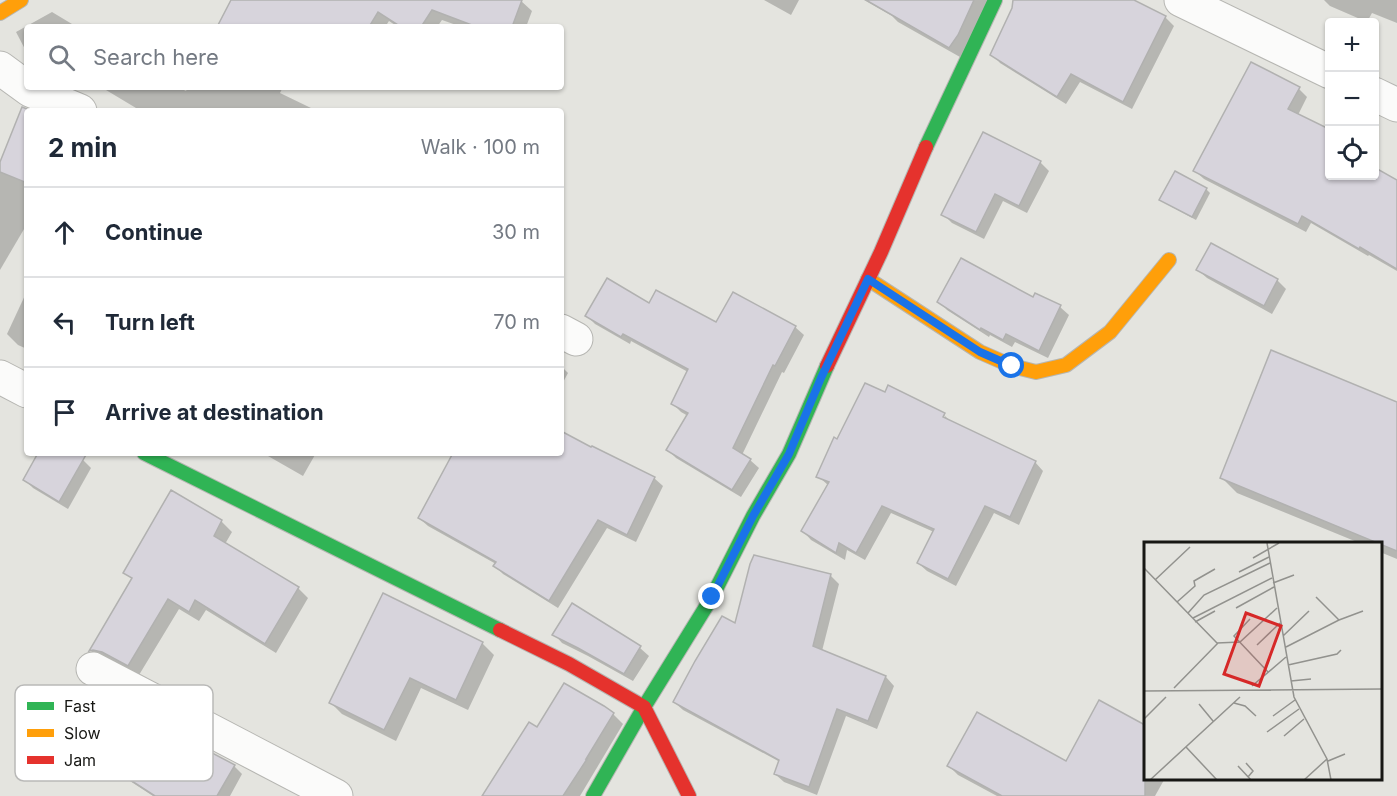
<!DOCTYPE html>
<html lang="en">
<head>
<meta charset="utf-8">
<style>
  body { margin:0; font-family:Inter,sans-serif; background:#f6f6f7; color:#1f2937 }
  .controls { position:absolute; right:18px; top:18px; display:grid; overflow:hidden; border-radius:6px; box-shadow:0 2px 4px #0004 }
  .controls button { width:54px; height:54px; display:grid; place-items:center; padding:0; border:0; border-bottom:2px solid #e0e1e3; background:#fff; color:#1f2937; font:30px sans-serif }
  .stop { position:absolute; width:18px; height:18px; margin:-14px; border:4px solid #1a73e8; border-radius:50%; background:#fff }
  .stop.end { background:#1a73e8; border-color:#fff; box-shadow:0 2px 6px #0008 }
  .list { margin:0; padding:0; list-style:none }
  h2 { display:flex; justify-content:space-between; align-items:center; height:78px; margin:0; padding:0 24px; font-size:26px }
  h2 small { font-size:20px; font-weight:400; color:#747a83 }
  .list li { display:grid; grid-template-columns:39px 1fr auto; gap:18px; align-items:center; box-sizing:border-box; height:90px; padding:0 24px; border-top:2px solid #e0e1e3 }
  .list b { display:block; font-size:22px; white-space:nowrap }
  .list em { font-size:20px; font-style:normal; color:#747a83 }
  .icon { flex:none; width:33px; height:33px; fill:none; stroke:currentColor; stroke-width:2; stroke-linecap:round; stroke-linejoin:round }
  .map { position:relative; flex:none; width:1397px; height:796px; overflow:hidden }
  .search { position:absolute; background:#fff; box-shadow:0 2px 4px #0004; left:24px; top:24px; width:540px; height:66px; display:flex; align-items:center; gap:15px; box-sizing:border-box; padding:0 21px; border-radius:6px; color:#747a83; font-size:22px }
  .panel { position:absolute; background:#fff; box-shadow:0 2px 4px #0004; left:24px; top:108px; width:540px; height:348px; border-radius:6px }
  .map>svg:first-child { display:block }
</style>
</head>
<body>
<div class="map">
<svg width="1397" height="796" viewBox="0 0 1397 796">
  <rect width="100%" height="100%" fill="#e4e4df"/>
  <g fill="#0003">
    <path d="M 270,0 L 520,0 L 532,11 L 526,27 L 462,27 L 442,20 L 437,27 L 398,27 L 389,21 L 385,27 L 219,27 Z"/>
    <path d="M 764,0 L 799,0 L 791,15 Z"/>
    <path d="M 864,0 L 991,0 L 960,57 L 898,22 L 892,16 Z"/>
    <path d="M 1015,0 L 1131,0 L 1165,17 L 1174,26 L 1132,109 L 1080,82 L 1066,104 L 1000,63 L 992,54 L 1013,9 Z"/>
    <path d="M 1324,0 L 1397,0 L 1397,23 L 1372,13 L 1367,22 L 1330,6 Z"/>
    <path d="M 52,12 L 77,27 L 27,27 L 27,53 L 16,32 Z"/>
    <path d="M 101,87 L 178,87 L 186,91 L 188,87 L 283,87 L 280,93 L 311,108 L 314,111 L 141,111 Z"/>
    <path d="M 1299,89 L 1307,97 L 1298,115 L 1330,131 L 1330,176 L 1374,176 L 1397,182 L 1397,271 L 1369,255 L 1368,256 L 1311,223 L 1306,232 L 1204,179 L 1195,171 Z"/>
    <path d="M 27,120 L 27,224 L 0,270 L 0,166 Z"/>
    <path d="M 1040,162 L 1049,171 L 1027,213 L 1003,201 L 984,239 L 952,223 L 943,214 Z"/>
    <path d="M 1175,173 L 1206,189 L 1210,193 L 1196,220 L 1165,203 L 1161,199 Z"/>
    <path d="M 1198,270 L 1277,280 L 1286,289 L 1272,314 L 1207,278 Z"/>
    <path d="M 27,291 L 27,349 L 18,345 L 7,334 Z"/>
    <path d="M 1036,295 L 1060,307 L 1069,315 L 1048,358 L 1015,342 L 1012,347 L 990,335 L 989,337 L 947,310 L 939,301 L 1034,299 Z"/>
    <path d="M 650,305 L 717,324 L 795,327 L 804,335 L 784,373 L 782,372 L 742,455 L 750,460 L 759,468 L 741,497 L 676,458 L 668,450 L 688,416 L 681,412 L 673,404 L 688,372 L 631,341 L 630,344 L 595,324 L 587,316 Z"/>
    <path d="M 561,366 L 568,373 L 561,386 Z"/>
    <path d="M 886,394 L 944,415 L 945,416 L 942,416 L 941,425 L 945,416 L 953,424 L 1035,462 L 1043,471 L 1019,525 L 994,513 L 956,586 L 927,571 L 918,563 L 934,532 L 891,513 L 865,560 L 847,550 L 845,560 L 811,540 L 803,531 L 829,486 L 818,476 L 837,441 Z"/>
    <path d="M 1397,404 L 1397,559 L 1380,552 L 1380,544 L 1362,544 L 1237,493 L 1221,477 Z"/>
    <path d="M 561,433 L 654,478 L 663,486 L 636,542 L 607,528 L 558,608 L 503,574 L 495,566 L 496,564 L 428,526 L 419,518 L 455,453 L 561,453 Z"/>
    <path d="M 40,453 L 71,453 L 83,460 L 91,468 L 68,509 L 33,488 L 25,480 Z"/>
    <path d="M 265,453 L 316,453 L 303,476 L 268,456 Z"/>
    <path d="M 172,492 L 222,522 L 232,532 L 225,544 L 298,588 L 308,598 L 276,653 L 206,610 L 199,621 L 179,609 L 139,675 L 100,661 L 91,651 L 133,580 L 125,572 Z"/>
    <path d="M 830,575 L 839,584 L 822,651 L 886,677 L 894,686 L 877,729 L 846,716 L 817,795 L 784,782 L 775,774 L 780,762 L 683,710 L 674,702 L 736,625 Z"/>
    <path d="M 384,595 L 483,644 L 494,655 L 468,710 L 421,688 L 396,741 L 342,714 L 331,703 Z"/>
    <path d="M 572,605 L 640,648 L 649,656 L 633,681 L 588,656 L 562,643 L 554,634 Z"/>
    <path d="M 613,714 L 623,724 L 580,796 L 483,796 L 538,729 Z"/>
    <path d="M 1145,727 L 1145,780 L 1164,780 L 1155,796 L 997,796 L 958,775 L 949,766 L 1067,763 Z"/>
    <path d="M 48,741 L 194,755 L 234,766 L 242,774 L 230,796 L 153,796 L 93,757 L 84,770 L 57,750 Z"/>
  </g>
  <g fill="#d7d4dc" stroke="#b1b1b0" stroke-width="1.5">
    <path d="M 231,0 L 522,0 L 512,27 L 477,27 L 432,10 L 421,27 L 401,27 L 378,12 L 369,27 L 217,27 Z"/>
    <path d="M 866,0 L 974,0 L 958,35 L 949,48 Z"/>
    <path d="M 1013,0 L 1134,0 L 1166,16 L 1123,102 L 1071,74 L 1057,97 L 990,55 L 1012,8 Z"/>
    <path d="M 1251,62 L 1300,87 L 1288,109 L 1329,129 L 1329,176 L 1374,176 L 1374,167 L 1397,180 L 1397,269 L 1360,247 L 1359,249 L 1302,216 L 1298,224 L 1193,171 Z"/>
    <path d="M 22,107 L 27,109 L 27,183 L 0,172 L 0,162 Z"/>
    <path d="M 983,132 L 1041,161 L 1019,206 L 995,194 L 976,232 L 941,215 Z"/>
    <path d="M 1175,171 L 1207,188 L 1192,217 L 1159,200 Z"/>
    <path d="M 1211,243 L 1278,279 L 1264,306 L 1196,270 Z"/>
    <path d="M 961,258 L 1033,297 L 1035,293 L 1061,305 L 1039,351 L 1006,334 L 1003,340 L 981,328 L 980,330 L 937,302 Z"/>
    <path d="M 607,278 L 649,303 L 656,290 L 716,322 L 733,292 L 796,326 L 775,366 L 773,365 L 733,448 L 751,459 L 732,490 L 666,450 L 688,413 L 671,404 L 688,369 L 623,334 L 621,337 L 585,316 Z"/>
    <path d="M 1271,350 L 1397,402 L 1397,551 L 1220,478 Z"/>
    <path d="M 865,383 L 885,392 L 888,385 L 945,413 L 943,417 L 1036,461 L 1010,517 L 985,506 L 948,579 L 917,563 L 934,529 L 882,506 L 856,553 L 839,543 L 836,553 L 801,531 L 829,482 L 816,477 L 834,437 L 837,439 Z"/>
    <path d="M 561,431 L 591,447 L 592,446 L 655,477 L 627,535 L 598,520 L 549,601 L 493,566 L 496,562 L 418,518 L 453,453 L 561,453 Z"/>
    <path d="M 38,453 L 87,453 L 59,502 L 23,480 Z"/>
    <path d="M 171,490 L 222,520 L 214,536 L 299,587 L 265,644 L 195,600 L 189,612 L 168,599 L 128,666 L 102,652 L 93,650 L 89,651 L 132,578 L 123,573 Z"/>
    <path d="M 754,555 L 831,574 L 813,646 L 886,676 L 868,721 L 837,709 L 809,787 L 774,774 L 779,760 L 673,702 L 695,661 L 722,616 L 735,623 L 750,564 Z"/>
    <path d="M 383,593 L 483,642 L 456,700 L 410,678 L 384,730 L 329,703 Z"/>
    <path d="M 572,603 L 641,646 L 624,674 L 578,648 L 552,635 Z"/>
    <path d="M 564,683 L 604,706 L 614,713 L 586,759 L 587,759 L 563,796 L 482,796 L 529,722 L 537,727 Z"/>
    <path d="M 87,687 L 132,710 L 193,752 L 197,745 L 235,765 L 217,796 L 155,796 L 84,750 L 75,763 L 46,742 Z"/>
    <path d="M 1099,700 L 1145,725 L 1145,796 L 1002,796 L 947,766 L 977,712 L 1066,761 Z"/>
  </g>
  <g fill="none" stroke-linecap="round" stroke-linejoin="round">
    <g stroke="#b6b6b2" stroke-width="35">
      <g id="street">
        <path d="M 1181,0 L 1330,72"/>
        <path d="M 0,68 L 30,90 L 80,111"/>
        <path d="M 1374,94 L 1397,105"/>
        <path d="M 561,331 L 576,339"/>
        <path d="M 0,377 L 27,391"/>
        <path d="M 93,669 L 336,796"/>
      </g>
    </g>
    <g stroke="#b6b6b2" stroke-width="16">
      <g id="fast">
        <path d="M 926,147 L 995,0"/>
        <path d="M 144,453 L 500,630"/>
        <path d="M 593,796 L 644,707 L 712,597 L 753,516 L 789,454 L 827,366"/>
      </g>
    </g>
    <g stroke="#b6b6b2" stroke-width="16">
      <g id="slow">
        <path d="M 0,13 L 21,0"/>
        <path d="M 868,279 L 980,352 L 1012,366 L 1036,372 L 1066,365 L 1110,332 L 1169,260"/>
      </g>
    </g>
    <g stroke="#b6b6b2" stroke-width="16">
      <g id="jam">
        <path d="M 827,366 L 881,252 L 926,147"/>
        <path d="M 500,630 L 569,664 L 644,707 L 689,796"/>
      </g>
    </g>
    <use href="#street" stroke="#fbfbfa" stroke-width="33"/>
    <use href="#fast" stroke="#30b455" stroke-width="14"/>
    <use href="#slow" stroke="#ff9f0a" stroke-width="14"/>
    <use href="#jam" stroke="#e5322d" stroke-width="14"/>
  </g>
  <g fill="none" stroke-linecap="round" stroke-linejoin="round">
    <path stroke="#1a73e8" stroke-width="8" d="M 712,597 L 753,516 L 789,454 L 821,378 L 868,279 L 980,352 L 1012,366"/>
  </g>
  <g transform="translate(1144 542)">
    <rect width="238" height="238" fill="#e4e4df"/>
    <path fill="none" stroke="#92928e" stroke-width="1.5" d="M 123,1 L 150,155 L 183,217 L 187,238M 109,16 L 135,1M 0,26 L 73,101 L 96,100 L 133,66M 95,30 L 125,15M 11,38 L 46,5M 129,41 L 150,33M 33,60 L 51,44 L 50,39 L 71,27M 92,66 L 130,45M 44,71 L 60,53 L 126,21M 49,76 L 128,36M 106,77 L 90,94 L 124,130M 195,78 L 219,69M 51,80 L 71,69M 139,94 L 165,69M 113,103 L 136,81M 142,105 L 195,78 L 172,55M 144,123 L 193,112 L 197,108M 147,139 L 167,137M 108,144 L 142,115M 30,146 L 74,101M 0,149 L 238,147M 90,161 L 101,164 L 112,174M 55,162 L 69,179M 129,174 L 151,158M 0,177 L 22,155M 123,190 L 155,167M 140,194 L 160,177M 42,205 L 73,238M 184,219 L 201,212M 102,221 L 109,229 L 104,235M 94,224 L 107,238M 6,238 L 96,155M 160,238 L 183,217"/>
    <path fill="#d62828" fill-opacity="0.15" stroke="#d62828" stroke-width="3" d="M 102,71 L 137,84 L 115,144 L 80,132 Z"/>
    <rect width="238" height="238" fill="none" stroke="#171714" stroke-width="3"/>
  </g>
  <rect x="15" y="685" width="198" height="96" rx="9" fill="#fff" stroke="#b9b9b8" stroke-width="1.5"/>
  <rect x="27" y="702" width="27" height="8" fill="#30b455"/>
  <rect x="27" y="729" width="27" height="8" fill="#ff9f0a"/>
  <rect x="27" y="756" width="27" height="8" fill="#e5322d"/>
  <g font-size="16" fill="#171714">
    <text x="64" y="712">Fast</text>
    <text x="64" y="739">Slow</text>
    <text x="64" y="766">Jam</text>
  </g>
</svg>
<div class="controls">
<button>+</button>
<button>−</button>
<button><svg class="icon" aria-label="locate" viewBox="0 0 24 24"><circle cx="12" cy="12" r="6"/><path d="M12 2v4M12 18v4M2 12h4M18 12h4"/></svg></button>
</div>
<div class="stop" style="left:1012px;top:366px"></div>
<div class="stop end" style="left:712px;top:597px"></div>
<div class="search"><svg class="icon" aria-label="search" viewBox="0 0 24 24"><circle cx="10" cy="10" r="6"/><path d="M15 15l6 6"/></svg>Search here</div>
<section class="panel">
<h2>2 min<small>Walk · 100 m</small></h2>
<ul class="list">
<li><svg class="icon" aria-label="ahead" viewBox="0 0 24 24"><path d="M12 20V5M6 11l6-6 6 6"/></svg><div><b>Continue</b></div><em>30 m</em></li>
<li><svg class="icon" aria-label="left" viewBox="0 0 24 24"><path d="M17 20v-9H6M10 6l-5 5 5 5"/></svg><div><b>Turn left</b></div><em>70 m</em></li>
<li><svg class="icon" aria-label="arrive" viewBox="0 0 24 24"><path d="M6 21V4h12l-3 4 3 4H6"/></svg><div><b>Arrive at destination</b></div></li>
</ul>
</section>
</div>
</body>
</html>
